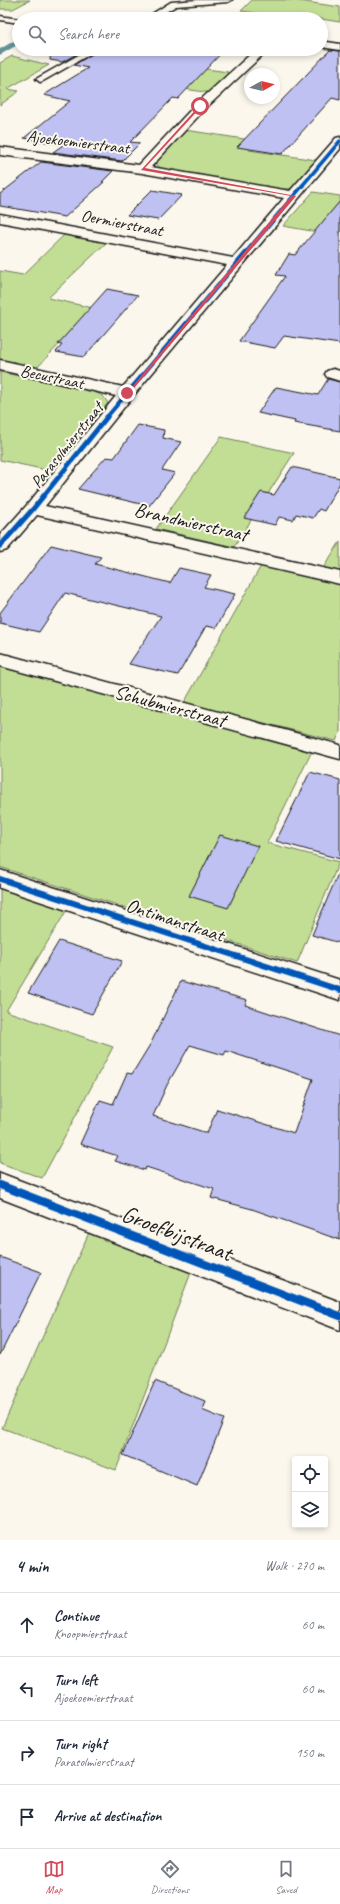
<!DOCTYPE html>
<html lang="en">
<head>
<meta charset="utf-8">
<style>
  body { margin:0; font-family:Caveat,sans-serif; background:#f2f2f3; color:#1f2937 }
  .controls { position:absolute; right:12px; bottom:12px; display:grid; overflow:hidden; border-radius:4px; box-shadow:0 2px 6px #0003 }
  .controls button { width:36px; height:36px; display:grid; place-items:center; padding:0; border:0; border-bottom:1px solid #e0e1e3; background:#fff; color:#1f2937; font:20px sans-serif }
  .compass { position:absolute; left:244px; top:68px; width:36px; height:36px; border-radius:50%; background:#fff; box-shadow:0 2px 6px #0003; rotate:82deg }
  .stop { position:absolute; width:12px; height:12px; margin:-9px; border:3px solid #d1495b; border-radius:50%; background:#fff }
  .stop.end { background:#d1495b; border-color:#fff; box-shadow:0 1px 4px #0008 }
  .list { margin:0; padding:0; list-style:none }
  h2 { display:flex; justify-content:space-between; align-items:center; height:52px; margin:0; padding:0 16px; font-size:17px }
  h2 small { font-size:13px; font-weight:400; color:#747a83 }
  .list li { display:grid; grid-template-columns:26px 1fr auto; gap:12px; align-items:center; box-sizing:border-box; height:64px; padding:0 16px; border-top:1px solid #e0e1e3 }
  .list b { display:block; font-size:15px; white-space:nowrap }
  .list p { margin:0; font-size:13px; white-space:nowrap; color:#747a83 }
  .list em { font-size:13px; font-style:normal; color:#747a83 }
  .icon { flex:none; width:22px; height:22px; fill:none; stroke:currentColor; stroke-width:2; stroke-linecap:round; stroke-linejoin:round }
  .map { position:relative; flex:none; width:340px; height:1540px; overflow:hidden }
  .search { position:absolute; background:#fff; box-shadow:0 2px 6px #0003; left:12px; right:12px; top:12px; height:44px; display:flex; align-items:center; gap:10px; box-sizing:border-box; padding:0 14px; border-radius:22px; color:#747a83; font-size:15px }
  .sheet { height:308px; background:#fff }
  nav { display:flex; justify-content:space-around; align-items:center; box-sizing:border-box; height:56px; border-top:1px solid #e0e1e3; background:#fff; font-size:11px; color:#747a83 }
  nav a { display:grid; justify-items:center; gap:2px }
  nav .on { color:#d1495b }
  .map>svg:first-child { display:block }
</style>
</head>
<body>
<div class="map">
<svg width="340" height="1540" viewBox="0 0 340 1540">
  <rect width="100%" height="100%" fill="#fbf7ec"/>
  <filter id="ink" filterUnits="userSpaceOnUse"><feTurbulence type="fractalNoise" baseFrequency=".025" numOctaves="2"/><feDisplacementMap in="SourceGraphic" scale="8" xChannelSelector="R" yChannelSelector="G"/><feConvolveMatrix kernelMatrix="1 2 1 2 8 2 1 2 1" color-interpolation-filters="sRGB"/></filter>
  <g filter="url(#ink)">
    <g fill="#c2de95" stroke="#6f7d58">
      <path d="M 0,0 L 30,0 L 13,9 L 0,9 Z"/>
      <path d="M 252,0 L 292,0 L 340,7 L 340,22 L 295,15 L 292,18 L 241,11 Z"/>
      <path d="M 12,56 L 49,65 L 7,89 L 19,91 L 0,105 L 0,63 Z"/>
      <path d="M 155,62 L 228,72 L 226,75 L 230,75 L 211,93 L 125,80 Z"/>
      <path d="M 185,130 L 257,141 L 249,150 L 316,160 L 293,188 L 280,190 L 162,169 L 157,165 L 156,160 Z"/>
      <path d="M 313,192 L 340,196 L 340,236 L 283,226 Z"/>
      <path d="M 66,233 L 108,241 L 48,298 L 93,308 L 35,370 L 0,362 L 0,271 L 23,275 Z"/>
      <path d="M 0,372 L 95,392 L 103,396 L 108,403 L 51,471 L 0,460 Z"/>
      <path d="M 221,437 L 294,453 L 234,547 L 156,529 Z"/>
      <path d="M 340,542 L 340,572 L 323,568 Z"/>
      <path d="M 262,564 L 340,582 L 340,732 L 336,741 L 184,703 Z"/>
      <path d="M 0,664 L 313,749 L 267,843 L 339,862 L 297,963 L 0,867 Z"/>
      <path d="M 0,887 L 68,908 L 6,1011 L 113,1047 L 42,1178 L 0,1163 Z"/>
      <path d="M 91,1228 L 195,1262 L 116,1470 L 2,1428 Z"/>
    </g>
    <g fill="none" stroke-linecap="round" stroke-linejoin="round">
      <path stroke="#629298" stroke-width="5" d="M 0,52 L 19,41"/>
    </g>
    <g fill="#bfc1f3" stroke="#1c1c1c" fill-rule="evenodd">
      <path d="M 51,49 L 86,49 L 62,62 L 50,60 Z"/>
      <path d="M 100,49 L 225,49 L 178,99 L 173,98 L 130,142 L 140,143 L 122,161 L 53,152 L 63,145 L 24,138 L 70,101 L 44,95 L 88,68 L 74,65 Z"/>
      <path d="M 330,50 L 340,51 L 340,100 L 332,98 L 282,154 L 237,147 Z"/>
      <path d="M 41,162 L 113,171 L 102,182 L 104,182 L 65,217 L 0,206 L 0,194 Z"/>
      <path d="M 152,190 L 182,195 L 158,220 L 127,215 Z"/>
      <path d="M 340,201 L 340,344 L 284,336 L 275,348 L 239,341 L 285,276 L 276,275 L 289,254 L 295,255 Z"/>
      <path d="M 107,289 L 138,295 L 84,357 L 56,352 L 62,345 L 58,344 Z"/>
      <path d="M 328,379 L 340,382 L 340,431 L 294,423 L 295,421 L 258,413 L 276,387 L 318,395 Z"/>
      <path d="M 138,425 L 164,430 L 163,438 L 181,442 L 162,470 L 175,473 L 149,506 L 78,489 L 106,457 L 114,458 Z"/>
      <path d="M 292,467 L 340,478 L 340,483 L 324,511 L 319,509 L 313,518 L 296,514 L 293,520 L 279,517 L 275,525 L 244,518 L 261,492 L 274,495 Z"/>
      <path d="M 51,545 L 101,557 L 95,564 L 170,583 L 179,568 L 211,575 L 204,587 L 235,594 L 216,628 L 206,626 L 178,675 L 129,664 L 161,616 L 65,593 L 39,632 L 0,623 L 0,613 Z"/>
      <path d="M 310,772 L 340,780 L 340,859 L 276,841 Z"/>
      <path d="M 220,835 L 258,846 L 228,908 L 189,896 Z"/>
      <path d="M 340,869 L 340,943 L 312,935 Z"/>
      <path d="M 59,941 L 122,961 L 92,1014 L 28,993 Z"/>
      <path d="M 181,981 L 247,1000 L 245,1005 L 340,1036 L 340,1240 L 252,1209 L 211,1198 L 214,1189 L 146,1167 L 145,1170 L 115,1161 L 118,1156 L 80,1144 L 100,1100 L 113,1104 L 127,1073 L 132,1074 L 151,1043 ZM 190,1045 L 224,1055 L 226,1051 L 313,1079 L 294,1133 L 217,1109 L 207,1133 L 153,1116 L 167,1085 Z"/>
      <path d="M 0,1257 L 41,1272 L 0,1355 Z"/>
      <path d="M 155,1381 L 205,1401 L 202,1410 L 224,1419 L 197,1486 L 123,1455 Z"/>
    </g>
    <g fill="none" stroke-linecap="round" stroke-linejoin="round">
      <g stroke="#1c1c1c" stroke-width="3">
        <g id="lane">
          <path d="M 197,0 L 232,0 L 228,2 L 176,6 L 154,19 L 144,19 L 171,2 Z"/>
          <path d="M 0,16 L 19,19 L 21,19 L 19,19 L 19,23 L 0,20 Z"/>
          <path d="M 89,49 L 99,49 L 43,81 L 40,82 L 36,79 Z"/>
        </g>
      </g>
      <g stroke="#1c1c1c" stroke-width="3">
        <g id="street">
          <path d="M 321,41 L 340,44 L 340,50 L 321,47 Z"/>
          <path d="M 256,49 L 269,49 L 205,109 L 151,167 L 290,191 L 336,138 L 340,137 L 340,149 L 133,396 L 45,506 L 340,572 L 340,584 L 37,515 L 7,550 L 0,552 L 0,535 L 27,505 L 116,396 L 0,370 L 0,360 L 123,387 L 227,265 L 0,222 L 0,214 L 233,258 L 284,198 L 142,173 L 0,155 L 0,147 L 139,165 L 197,103 Z"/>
          <path d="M 333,369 L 340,371 L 340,381 L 327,377 L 325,374 L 327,371 Z"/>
          <path d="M 0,653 L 340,745 L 340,759 L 0,666 Z"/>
          <path d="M 0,870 L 340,980 L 340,1000 L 0,888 Z"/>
          <path d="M 0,1173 L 340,1302 L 340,1330 L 0,1198 Z"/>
        </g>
      </g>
      <use href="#lane" fill="#fbf7ec" fill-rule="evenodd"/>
      <use href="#street" fill="#fbf7ec" fill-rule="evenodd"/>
      <g stroke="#fbf7ec" stroke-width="5">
        <path id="cycleway-far4" d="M 302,186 L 340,141"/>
      </g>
      <g stroke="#fbf7ec" stroke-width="5.5">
        <path id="cycleway-far3" d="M 106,418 L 303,185"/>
      </g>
      <g stroke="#fbf7ec" stroke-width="7">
        <path id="cycleway-far2" d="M 0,546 L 33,509 L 107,417"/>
      </g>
      <g stroke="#fbf7ec" stroke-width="9">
        <path id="cycleway-far1" d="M 0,879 L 340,990"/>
      </g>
      <g stroke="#fbf7ec" stroke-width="10">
        <path id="cycleway" d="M 0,1185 L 340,1316"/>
      </g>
      <use href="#cycleway-far4" stroke="#0057b8" stroke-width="3.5"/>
      <use href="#cycleway-far3" stroke="#0057b8" stroke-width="4"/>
      <use href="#cycleway-far2" stroke="#0057b8" stroke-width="5"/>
      <use href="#cycleway-far1" stroke="#0057b8" stroke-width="6"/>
      <use href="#cycleway" stroke="#0057b8" stroke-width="8"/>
    </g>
  </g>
  <path fill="#d1495b" d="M 199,106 L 202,106 L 145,168 L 296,196 L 129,394 L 126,394 L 291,196 L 141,170 Z"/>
  <g text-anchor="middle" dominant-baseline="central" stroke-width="4" stroke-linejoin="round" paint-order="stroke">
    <g font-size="17" fill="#1c1c1c" stroke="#fbf7ec">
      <text transform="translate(78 142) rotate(7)">Ajoekoemierstraat</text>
      <text transform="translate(122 223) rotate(11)">Oermierstraat</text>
      <text transform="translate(52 377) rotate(12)">Becustraat</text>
      <text transform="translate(67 445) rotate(-51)">Parasolmierstraat</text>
    </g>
    <g font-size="20" fill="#1c1c1c" stroke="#fbf7ec">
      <text transform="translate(191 522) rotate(13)">Brandmierstraat</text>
      <text transform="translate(170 706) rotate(15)">Schubmierstraat</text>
      <text transform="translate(175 920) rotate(18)">Ontimanstraat</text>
    </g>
    <g font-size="24" fill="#1c1c1c" stroke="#fbf7ec">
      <text transform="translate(177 1233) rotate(21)">Groefbijstraat</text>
    </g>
  </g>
</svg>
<div class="controls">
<button><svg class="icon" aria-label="locate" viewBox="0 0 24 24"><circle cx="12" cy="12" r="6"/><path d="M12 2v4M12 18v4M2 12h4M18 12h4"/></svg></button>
<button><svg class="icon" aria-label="layers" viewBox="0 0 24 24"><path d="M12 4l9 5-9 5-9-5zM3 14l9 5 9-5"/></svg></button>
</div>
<svg class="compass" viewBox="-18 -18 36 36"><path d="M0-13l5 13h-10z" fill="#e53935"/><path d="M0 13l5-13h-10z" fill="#747a83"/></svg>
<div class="stop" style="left:200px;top:106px"></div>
<div class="stop end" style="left:127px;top:393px"></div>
<div class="search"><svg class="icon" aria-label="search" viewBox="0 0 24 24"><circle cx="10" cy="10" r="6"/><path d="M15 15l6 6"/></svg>Search here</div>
</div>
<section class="sheet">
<h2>4 min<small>Walk · 270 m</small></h2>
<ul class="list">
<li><svg class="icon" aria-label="ahead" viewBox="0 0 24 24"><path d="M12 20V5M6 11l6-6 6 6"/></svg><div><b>Continue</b><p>Knoopmierstraat</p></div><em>60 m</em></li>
<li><svg class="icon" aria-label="left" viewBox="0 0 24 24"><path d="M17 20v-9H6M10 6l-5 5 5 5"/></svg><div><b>Turn left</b><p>Ajoekoemierstraat</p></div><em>60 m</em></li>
<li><svg class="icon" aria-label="right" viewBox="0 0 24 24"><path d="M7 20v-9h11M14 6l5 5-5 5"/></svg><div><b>Turn right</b><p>Parasolmierstraat</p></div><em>150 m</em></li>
<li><svg class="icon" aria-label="arrive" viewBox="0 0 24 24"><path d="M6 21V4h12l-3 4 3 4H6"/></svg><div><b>Arrive at destination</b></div></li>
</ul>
</section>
<nav>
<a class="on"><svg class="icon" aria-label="map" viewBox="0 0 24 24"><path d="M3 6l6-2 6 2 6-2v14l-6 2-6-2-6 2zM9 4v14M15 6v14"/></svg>Map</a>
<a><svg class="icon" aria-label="directions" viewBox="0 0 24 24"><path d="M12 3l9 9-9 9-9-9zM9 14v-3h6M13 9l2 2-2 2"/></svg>Directions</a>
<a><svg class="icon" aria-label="saved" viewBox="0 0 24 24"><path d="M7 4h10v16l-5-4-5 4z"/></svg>Saved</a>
</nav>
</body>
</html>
